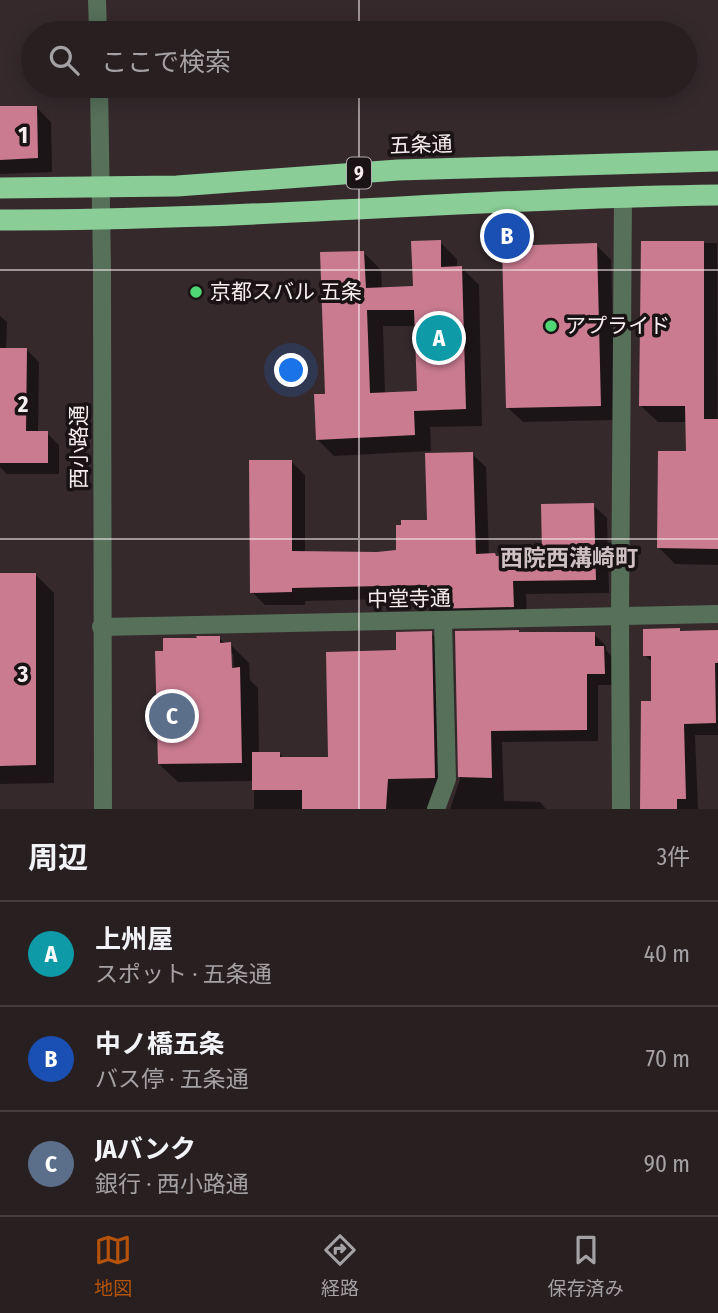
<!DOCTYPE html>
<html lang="ja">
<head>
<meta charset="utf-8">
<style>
  body { margin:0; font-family:"Fira Sans Condensed","Noto Sans JP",sans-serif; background:#30272a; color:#f1f3f6 }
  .you { position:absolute; left:292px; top:371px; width:24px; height:24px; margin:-18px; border:5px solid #fff; border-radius:50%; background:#1a73e8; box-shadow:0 0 0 10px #1a73e833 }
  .badge { display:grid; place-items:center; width:46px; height:46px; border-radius:50%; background:#b45309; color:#fff; font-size:23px; font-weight:700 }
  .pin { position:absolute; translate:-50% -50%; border:4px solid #fff; box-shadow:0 2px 7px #0006 }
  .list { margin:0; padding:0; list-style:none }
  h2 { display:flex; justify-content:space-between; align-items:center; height:91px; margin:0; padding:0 28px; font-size:30px }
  h2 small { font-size:23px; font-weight:400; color:#a5a2a5 }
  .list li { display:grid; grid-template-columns:46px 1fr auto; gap:21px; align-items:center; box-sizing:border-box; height:105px; padding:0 28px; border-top:2px solid #443d3f }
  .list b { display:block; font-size:26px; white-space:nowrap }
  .list p { margin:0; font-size:23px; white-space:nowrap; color:#a5a2a5 }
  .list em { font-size:23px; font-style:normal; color:#a5a2a5 }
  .icon { flex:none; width:38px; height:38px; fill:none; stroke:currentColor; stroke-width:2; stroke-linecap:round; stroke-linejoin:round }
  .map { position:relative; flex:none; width:718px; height:809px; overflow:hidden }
  .search { position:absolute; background:#281f21; box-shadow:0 4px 18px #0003; left:21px; right:21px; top:21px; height:77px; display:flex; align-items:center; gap:18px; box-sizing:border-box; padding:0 24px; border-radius:38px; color:#a5a2a5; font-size:26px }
  .sheet { height:406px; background:#281f21 }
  nav { display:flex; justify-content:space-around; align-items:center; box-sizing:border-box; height:98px; border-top:2px solid #443d3f; background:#281f21; font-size:19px; color:#a5a2a5 }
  nav a { display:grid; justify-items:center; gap:4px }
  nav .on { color:#b45309 }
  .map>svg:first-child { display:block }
</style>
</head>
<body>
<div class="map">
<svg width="718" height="809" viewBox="0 0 718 809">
  <rect width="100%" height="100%" fill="#35292c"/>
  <g fill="#0007" fill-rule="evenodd">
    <path d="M 36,107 L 51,122 L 52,172 L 0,174 L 0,108 Z"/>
    <path d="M 717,240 L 718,565 L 675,564 L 658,547 L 688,453 L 687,422 L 658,422 L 641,406 L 642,243 L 717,243 Z"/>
    <path d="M 440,242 L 457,259 L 457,268 L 462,268 L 479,285 L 482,426 L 430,427 L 431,451 L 334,456 L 317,439 L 364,253 L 381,270 L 382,289 L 415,288 ZM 383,326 L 416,326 L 419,393 L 385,394 Z"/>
    <path d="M 596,245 L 611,260 L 615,420 L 523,422 L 508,408 Z"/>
    <path d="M 0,316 L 7,322 L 6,349 L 26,349 L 39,362 L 38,433 L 47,433 L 59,445 L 59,474 L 7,474 L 0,467 Z"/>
    <path d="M 472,454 L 486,467 L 489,555 L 497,558 L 543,556 L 593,505 L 607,518 L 609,593 L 526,594 L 527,620 L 443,622 L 430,608 L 429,598 L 305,601 L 305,605 L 265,605 L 252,592 L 291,461 L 305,475 L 305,552 L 398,552 L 429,522 Z"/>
    <path d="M 0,575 L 36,575 L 54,593 L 54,783 L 0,784 Z"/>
    <path d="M 518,631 L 521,634 L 594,634 L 606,646 L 606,650 L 615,660 L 616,685 L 598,685 L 598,741 L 502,742 L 504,801 L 540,802 L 546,809 L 450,809 L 460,779 L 456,633 Z"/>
    <path d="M 718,631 L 718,735 L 695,735 L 698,809 L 642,809 L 642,703 L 653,703 L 653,663 L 645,655 Z"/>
    <path d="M 431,633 L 443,645 L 440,809 L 254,809 L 254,781 L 178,782 L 159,764 L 165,652 L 219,638 L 226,644 L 230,644 L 249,663 L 250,680 L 258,688 L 259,754 L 280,754 L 285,759 L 330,759 L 398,652 ZM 230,654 L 233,654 L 234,676 L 231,677 Z"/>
  </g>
  <g fill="#ca7b90" fill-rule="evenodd">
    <path d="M 0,106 L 37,106 L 38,158 L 0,160 Z"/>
    <path d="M 441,240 L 441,267 L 462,266 L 466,409 L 414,411 L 415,435 L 316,440 L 314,394 L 325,394 L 320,252 L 364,251 L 366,288 L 413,286 L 411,241 ZM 367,310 L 414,310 L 417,391 L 370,393 Z"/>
    <path d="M 641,241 L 704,241 L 704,419 L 718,419 L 718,549 L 657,548 L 658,451 L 686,451 L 685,406 L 639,406 Z"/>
    <path d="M 597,243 L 601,406 L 506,408 L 502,246 Z"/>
    <path d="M 0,348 L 27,348 L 26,431 L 48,431 L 48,463 L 0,463 Z"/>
    <path d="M 473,452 L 476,554 L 495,553 L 496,556 L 542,554 L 541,504 L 594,503 L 596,580 L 513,581 L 514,607 L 428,609 L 427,585 L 292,588 L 292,592 L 250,593 L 249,460 L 292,460 L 292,551 L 377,552 L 396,550 L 396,525 L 401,525 L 401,520 L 427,520 L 425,453 Z"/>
    <path d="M 0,573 L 36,573 L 36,765 L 0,766 Z"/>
    <path d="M 680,628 L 680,631 L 718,630 L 718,663 L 715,663 L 716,723 L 684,724 L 686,799 L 677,799 L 677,809 L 640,809 L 641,701 L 651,701 L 651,656 L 643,656 L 643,629 Z"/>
    <path d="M 519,630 L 519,632 L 595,632 L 595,646 L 604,646 L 605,674 L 587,674 L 587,730 L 491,731 L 492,778 L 458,777 L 455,631 Z"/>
    <path d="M 432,631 L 435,778 L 388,779 L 386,809 L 302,809 L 302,790 L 252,790 L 252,752 L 280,752 L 280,757 L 328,757 L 326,652 L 396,650 L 396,632 Z"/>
    <path d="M 196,636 L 220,636 L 220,643 L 231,642 L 232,668 L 240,667 L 242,763 L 158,764 L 155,651 L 163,651 L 163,638 L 197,638 Z"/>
  </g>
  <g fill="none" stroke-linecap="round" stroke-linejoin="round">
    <g stroke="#56705a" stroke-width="18">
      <path d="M 97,0 L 98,33"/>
      <path d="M 99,86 L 102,269 L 103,809"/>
      <path d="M 101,627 L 718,614"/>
      <path d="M 436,809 L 447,779 L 443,621"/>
      <path d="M 621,809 L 620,617 L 623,196"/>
    </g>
    <g stroke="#8acd96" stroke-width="21">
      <path d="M 0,188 L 177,186 L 398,170 L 718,161"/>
      <path d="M 0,220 C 240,221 478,198 718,195"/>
    </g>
  </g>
  <path fill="none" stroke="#f5edee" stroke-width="2" stroke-opacity="0.55" d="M 359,0 L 359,33M 359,86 L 359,809M 0,270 L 718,270M 0,539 L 718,539"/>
  <g fill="#4fd675" stroke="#191315" stroke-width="2.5">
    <circle cx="196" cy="292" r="7"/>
    <circle cx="551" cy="326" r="7"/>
  </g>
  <g text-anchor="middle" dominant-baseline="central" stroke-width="7" stroke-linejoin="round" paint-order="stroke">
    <rect fill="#191315" stroke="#b3acad" stroke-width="2" x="347" y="157.5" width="24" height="31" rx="5"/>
    <g font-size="19" font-weight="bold" fill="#f5edee">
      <text x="359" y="173">9</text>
    </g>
    <g font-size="21" fill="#f5edee" stroke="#191315">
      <text transform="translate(421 145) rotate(-2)">五条通</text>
      <text transform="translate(79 447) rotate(-90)">西小路通</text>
      <text transform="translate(409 599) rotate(-1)">中堂寺通</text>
    </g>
    <g font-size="21" fill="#f5edee" stroke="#191315" text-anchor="start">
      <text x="210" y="292">京都スバル 五条</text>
      <text x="565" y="326">アプライド</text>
    </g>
    <g font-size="23" font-weight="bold" fill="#cfc0c3" stroke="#191315">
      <text x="569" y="558">西院西溝崎町</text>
    </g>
  </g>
  <g font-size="23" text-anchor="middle" font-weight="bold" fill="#f5edee" stroke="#191315" stroke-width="7" stroke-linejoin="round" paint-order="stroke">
    <text x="23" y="143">1</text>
    <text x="23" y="412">2</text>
    <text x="23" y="682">3</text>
  </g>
</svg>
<div class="you"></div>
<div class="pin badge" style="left:439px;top:338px;background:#0f9aa8">A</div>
<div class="pin badge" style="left:507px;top:236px;background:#1a4fb4">B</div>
<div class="pin badge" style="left:172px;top:716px;background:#5c6f8a">C</div>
<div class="search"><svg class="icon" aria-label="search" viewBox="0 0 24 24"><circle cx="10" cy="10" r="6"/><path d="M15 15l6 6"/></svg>ここで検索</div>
</div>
<section class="sheet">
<h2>周辺<small>3件</small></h2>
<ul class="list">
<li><span class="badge" style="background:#0f9aa8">A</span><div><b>上州屋</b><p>スポット · 五条通</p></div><em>40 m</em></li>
<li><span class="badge" style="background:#1a4fb4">B</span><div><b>中ノ橋五条</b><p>バス停 · 五条通</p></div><em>70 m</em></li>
<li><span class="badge" style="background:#5c6f8a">C</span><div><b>JAバンク</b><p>銀行 · 西小路通</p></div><em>90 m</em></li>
</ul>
</section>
<nav>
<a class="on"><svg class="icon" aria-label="map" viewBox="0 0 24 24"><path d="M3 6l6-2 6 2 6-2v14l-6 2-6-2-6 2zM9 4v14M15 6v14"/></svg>地図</a>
<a><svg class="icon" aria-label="directions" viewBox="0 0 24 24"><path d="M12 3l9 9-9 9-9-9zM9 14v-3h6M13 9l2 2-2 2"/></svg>経路</a>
<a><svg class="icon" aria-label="saved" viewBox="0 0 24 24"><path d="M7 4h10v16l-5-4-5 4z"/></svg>保存済み</a>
</nav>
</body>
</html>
